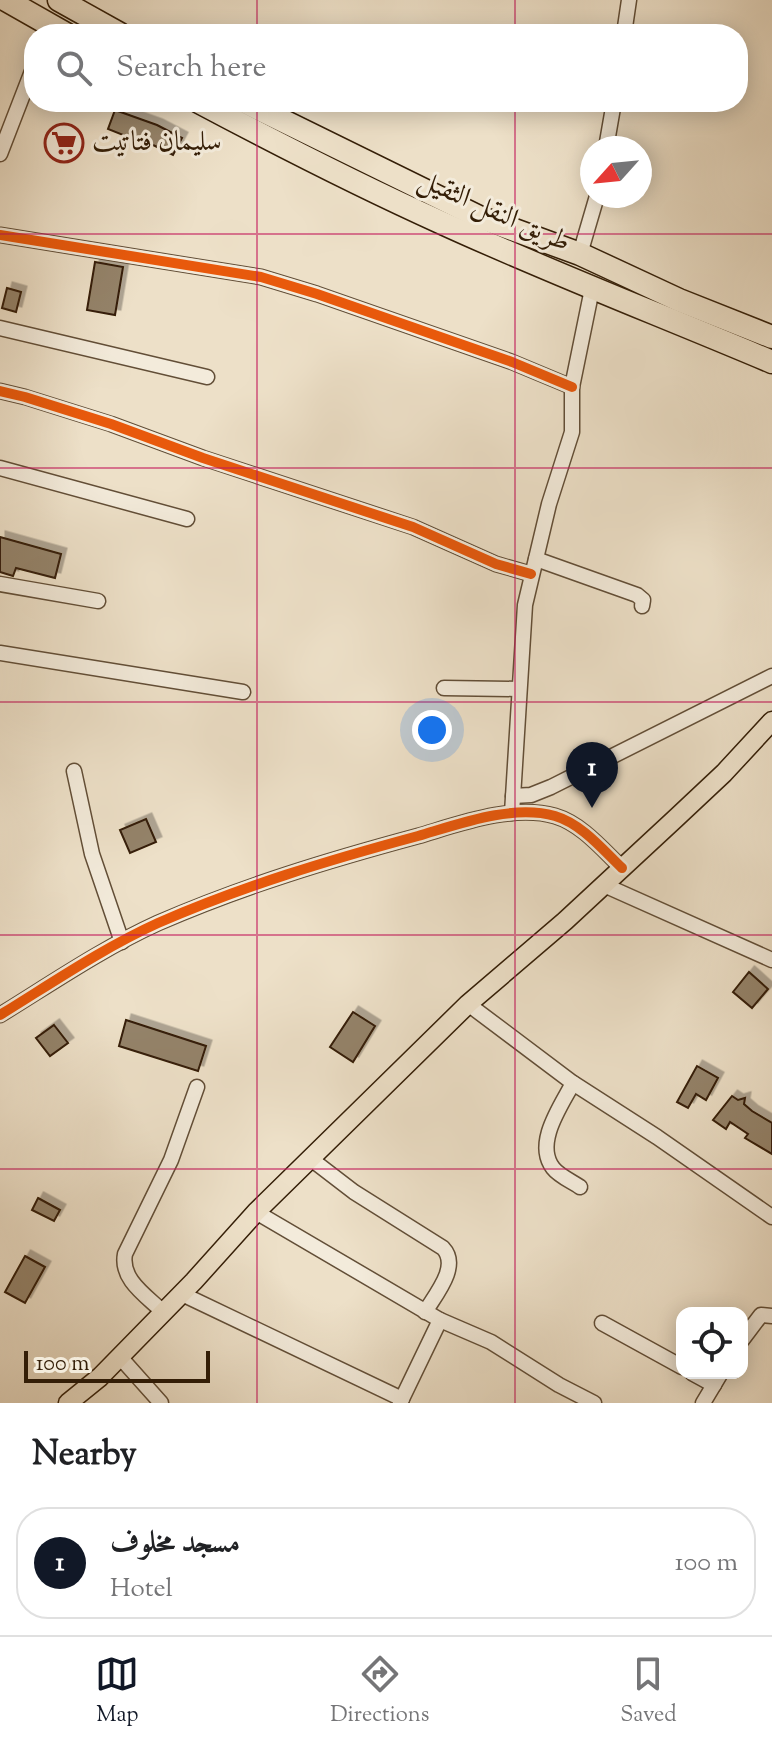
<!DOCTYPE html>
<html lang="en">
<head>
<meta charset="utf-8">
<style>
  body { margin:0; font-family:"Sorts Mill Goudy",Amiri,serif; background:#f6f6f6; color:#202124 }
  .controls { position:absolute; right:24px; bottom:24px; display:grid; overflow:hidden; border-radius:16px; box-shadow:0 4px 20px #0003 }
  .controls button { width:72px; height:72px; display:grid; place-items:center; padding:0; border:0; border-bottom:2px solid #e0e0e0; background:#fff; color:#202124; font:40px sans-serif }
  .compass { position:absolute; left:580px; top:136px; width:72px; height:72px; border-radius:50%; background:#fff; box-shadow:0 4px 20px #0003; rotate:243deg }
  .scale { position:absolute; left:24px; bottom:20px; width:186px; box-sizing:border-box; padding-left:8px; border:4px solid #341e07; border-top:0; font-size:22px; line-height:28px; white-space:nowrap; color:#341e07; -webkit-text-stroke:6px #f3ebdb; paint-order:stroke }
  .you { position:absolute; left:432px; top:730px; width:28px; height:28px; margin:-20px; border:6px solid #fff; border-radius:50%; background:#1a73e8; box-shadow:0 0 0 12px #1a73e833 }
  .badge { display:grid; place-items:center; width:52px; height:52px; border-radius:50%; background:#111827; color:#fff; font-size:26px; font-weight:700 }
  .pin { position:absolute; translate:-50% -66px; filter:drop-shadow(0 2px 4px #0008) }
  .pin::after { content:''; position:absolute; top:42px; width:28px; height:24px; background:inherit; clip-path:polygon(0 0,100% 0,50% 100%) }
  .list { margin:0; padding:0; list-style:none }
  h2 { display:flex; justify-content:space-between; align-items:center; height:104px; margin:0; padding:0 32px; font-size:34px }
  h2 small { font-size:26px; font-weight:400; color:#757577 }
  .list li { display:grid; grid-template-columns:52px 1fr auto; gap:24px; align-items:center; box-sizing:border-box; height:112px; margin:0 16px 16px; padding:0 16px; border:2px solid #e0e0e0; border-radius:32px }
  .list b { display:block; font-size:30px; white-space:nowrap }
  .list p { margin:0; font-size:26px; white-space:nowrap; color:#757577 }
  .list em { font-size:26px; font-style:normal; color:#757577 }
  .icon { flex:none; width:44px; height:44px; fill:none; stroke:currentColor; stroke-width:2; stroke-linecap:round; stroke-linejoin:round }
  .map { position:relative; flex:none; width:772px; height:1403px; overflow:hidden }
  .search { position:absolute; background:#fff; box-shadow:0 4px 20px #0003; left:24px; right:24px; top:24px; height:88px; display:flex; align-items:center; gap:20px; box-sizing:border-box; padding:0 28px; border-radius:32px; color:#757577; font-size:30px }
  .sheet { height:232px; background:#fff }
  nav { display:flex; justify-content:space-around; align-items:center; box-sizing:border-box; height:112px; border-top:2px solid #e0e0e0; background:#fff; font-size:22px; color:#757577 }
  nav a { display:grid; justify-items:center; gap:4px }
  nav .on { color:#111827 }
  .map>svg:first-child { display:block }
</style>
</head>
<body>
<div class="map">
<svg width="772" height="1403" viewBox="0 0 772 1403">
  <defs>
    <filter id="shadow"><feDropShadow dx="5.5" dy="-5.5" stdDeviation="0" flood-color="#0004"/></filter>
  </defs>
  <rect width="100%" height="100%" fill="#ede0c8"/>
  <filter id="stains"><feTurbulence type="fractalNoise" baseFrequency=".0025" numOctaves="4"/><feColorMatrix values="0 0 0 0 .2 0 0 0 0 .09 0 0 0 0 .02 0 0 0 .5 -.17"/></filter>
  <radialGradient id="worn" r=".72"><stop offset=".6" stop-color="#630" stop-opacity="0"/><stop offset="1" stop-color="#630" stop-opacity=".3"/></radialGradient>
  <g fill="#94836b" stroke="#341e07" stroke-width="2" filter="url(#shadow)">
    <path d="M 115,110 L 157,125 L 182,138 L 173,155 L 139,138 L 138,141 L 108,129 Z"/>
    <path d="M 95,262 L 123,267 L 115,315 L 87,310 Z"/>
    <path d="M 7,288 L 21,292 L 16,312 L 2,308 Z"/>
    <path d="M 0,537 L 61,554 L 55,578 L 16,568 L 13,576 L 0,572 Z"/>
    <path d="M 146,819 L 156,842 L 130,853 L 120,830 Z"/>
    <path d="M 749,972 L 768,989 L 752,1008 L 733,992 Z"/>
    <path d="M 353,1012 L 375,1026 L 353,1062 L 330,1047 Z"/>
    <path d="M 126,1020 L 206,1046 L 198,1071 L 119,1046 Z"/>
    <path d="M 54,1025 L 68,1043 L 50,1056 L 36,1038 Z"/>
    <path d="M 697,1066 L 718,1078 L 706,1100 L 696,1094 L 688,1108 L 677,1102 Z"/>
    <path d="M 732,1096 L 738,1100 L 745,1098 L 744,1104 L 752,1111 L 772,1123 L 772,1154 L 745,1138 L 748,1134 L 730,1122 L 726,1129 L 713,1120 Z"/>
    <path d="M 38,1198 L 60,1210 L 54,1221 L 32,1210 Z"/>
    <path d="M 25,1256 L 45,1267 L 25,1303 L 5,1292 Z"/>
  </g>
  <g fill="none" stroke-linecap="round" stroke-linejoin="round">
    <g stroke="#624e37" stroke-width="17">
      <g id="minor">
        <path d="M 624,34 L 629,0"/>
        <path d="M 606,148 L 614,102"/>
        <path d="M 0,154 L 34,66"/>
        <path d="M 0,235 L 261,277 L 317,294 L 512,362 L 572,387"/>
        <path d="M 580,254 L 597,196"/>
        <path d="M 0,328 L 207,377"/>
        <path d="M 0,391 L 25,397 L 111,424 L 203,458 L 413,527 L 496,564 L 531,574"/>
        <path d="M 0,468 L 187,519"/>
        <path d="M 536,559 L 637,595 L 643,600 L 642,606"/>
        <path d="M 0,584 L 98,601"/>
        <path d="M 0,653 L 243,692"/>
        <path d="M 444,688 L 519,689"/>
        <path d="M 74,771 L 92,854 L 122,942"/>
        <path d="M 513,796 L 531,795 L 551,787 L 772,676"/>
        <path d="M 512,813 L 525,605 L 549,504 L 572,432 L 572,387 L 592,289"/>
        <path d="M 604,885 L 772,960"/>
        <path d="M 468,1004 L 573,1083 L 657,1137 L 772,1217"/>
        <path d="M 0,1015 C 52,983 103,948 158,923 C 243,886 329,860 418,836 C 459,824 512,804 555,816 C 582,824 603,850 622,868"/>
        <path d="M 573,1083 C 561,1106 534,1143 553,1168 C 559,1176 573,1182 580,1187"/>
        <path d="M 311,1159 L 354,1192 L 443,1248 C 460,1266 436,1294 425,1312"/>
        <path d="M 256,1212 L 440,1320 L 400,1403"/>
        <path d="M 182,1294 L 402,1399"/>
        <path d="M 164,1313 C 147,1296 120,1280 125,1254 L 171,1160 L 197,1087"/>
        <path d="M 440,1320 L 491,1342 L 559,1385 L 594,1403"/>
        <path d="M 602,1323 L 682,1367"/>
        <path d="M 742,1340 L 761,1315 L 772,1316"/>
        <path d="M 120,1357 L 161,1403"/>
        <path d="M 692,1373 L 714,1385"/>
        <path d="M 703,1403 L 721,1373"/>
      </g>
    </g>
    <g stroke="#341e07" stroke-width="21">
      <path id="major" d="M 68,1403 L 100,1377 L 194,1281 L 256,1212 L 468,1004 L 565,921 L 675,819 L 724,773 L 772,721"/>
    </g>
    <g stroke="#341e07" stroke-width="25">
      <g id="highway">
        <path d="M 6,0 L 66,34"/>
        <path d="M 59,0 L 120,34"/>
        <path d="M 199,102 C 278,144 358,185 440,222 C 549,272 661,315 772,362"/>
        <path d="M 245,102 L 479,217 L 580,254 L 679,300 L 772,337"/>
      </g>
    </g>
    <use href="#minor" stroke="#f3ebdb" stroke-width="14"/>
    <use href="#major" stroke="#ede0c8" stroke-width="18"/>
    <use href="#highway" stroke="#ede0c8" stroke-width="22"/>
    <g stroke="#f3ebdb" stroke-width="15">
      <g id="cycleway">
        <path d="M 0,235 L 261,277 L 317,294 L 512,362 L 572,387"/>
        <path d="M 0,391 L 25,397 L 111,424 L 203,458 L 413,527 L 496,564 L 531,574"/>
        <path d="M 0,1015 C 52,983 103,948 158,923 C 243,886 329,860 418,836 C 459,824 512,804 555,816 C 582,824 603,850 622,868"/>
      </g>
    </g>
    <use href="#cycleway" stroke="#e8590c" stroke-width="10"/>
  </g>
  <path fill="none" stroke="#c2185b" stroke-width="2" stroke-opacity="0.55" d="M 257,0 L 257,34M 515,0 L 515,34M 257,102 L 257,1403M 515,102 L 515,1403M 0,234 L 772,234M 0,468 L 772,468M 0,702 L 772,702M 0,935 L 772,935M 0,1169 L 772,1169"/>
  <defs>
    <g id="supermarket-ring" transform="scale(2)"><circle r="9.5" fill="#f3ebdb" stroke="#8f2418" stroke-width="1.5"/><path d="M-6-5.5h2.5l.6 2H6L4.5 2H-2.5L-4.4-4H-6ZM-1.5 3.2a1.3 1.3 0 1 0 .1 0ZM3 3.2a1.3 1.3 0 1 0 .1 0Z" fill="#8f2418"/></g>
  </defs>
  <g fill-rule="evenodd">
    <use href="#supermarket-ring" x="64" y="143"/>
  </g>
  <g text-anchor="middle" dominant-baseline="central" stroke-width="6" stroke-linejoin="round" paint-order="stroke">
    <g font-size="28" fill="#341e07" stroke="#f3ebdb" text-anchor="start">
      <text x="92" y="143">سليمان فتاتيت</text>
    </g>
    <g font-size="28" fill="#341e07" stroke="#f3ebdb">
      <text transform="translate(494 212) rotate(24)">طريق النقل الثقيل</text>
    </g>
  </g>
  <rect width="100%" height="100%" filter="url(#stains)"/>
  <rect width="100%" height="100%" fill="url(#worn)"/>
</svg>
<div class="controls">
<button><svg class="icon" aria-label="locate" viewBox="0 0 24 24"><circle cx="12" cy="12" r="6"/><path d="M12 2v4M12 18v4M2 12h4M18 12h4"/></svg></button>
</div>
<svg class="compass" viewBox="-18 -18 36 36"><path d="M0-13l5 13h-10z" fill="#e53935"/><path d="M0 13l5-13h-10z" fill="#757577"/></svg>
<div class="scale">100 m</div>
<div class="you"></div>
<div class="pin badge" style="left:592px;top:808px">1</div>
<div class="search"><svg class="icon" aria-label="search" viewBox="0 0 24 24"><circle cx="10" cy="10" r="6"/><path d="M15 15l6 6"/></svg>Search here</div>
</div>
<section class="sheet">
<h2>Nearby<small></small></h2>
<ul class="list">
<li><span class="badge">1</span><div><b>مسجد مخلوف</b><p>Hotel</p></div><em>100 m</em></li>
</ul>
</section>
<nav>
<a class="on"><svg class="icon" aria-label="map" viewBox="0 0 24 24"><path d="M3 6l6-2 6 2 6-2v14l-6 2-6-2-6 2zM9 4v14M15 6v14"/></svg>Map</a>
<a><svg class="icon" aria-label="directions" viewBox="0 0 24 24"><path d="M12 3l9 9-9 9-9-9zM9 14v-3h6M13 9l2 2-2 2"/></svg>Directions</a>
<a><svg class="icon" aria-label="saved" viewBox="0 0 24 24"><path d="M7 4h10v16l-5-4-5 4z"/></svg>Saved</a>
</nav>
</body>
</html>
